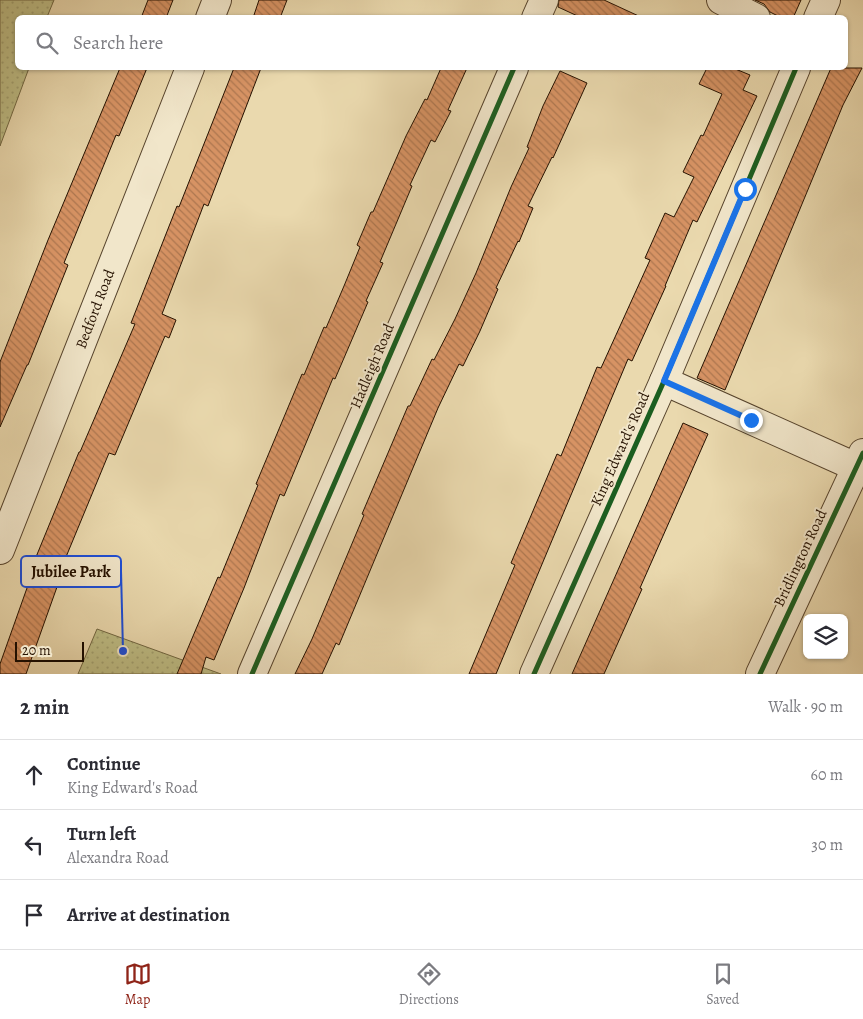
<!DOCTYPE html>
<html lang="en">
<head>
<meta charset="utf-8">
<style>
  body { margin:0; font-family:Alegreya,serif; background:#f7f7f7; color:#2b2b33 }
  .controls { position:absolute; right:15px; bottom:15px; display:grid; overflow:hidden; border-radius:8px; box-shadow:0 1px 4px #0004 }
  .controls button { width:45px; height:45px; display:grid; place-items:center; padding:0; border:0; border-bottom:1px solid #e1e1e2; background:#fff; color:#2b2b33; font:25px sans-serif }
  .scale { position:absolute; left:15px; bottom:12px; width:69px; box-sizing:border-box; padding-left:5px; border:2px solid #251100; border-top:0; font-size:14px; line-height:18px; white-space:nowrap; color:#251100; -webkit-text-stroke:4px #f1e6ca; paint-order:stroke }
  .stop { position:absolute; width:15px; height:15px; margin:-11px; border:4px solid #1a73e8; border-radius:50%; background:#fff }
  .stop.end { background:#1a73e8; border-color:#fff; box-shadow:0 1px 5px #0008 }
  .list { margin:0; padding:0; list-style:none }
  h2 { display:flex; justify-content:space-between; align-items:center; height:65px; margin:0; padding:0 20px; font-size:21px }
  h2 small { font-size:16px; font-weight:400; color:#7c7c81 }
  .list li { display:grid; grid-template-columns:32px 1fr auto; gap:15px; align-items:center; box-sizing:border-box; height:70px; padding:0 20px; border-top:1px solid #e1e1e2 }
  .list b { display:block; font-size:19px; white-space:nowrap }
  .list p { margin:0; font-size:16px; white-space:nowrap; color:#7c7c81 }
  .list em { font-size:16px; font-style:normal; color:#7c7c81 }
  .icon { flex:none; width:28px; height:28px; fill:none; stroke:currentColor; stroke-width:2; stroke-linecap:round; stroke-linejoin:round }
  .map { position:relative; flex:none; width:863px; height:674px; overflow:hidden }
  .search { position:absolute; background:#fff; box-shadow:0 1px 4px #0004; left:15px; right:15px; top:15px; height:55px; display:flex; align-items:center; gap:12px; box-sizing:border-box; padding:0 18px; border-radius:8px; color:#7c7c81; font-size:19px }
  .sheet { height:275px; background:#fff }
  nav { display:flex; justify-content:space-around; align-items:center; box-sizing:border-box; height:70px; border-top:1px solid #e1e1e2; background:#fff; font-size:14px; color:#7c7c81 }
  nav a { display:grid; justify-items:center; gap:2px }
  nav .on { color:#8f2418 }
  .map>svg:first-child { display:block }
</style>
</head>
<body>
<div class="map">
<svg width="863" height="674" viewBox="0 0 863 674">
  <defs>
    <pattern id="park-dots" width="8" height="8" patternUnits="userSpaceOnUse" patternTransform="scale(1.25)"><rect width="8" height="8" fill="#bebd85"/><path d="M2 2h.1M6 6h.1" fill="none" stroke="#a3a171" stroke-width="1.8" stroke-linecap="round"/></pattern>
    <pattern id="building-back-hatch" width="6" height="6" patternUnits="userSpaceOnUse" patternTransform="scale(1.25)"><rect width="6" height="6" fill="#d79364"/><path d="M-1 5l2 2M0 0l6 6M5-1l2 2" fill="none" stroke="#ae7750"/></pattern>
  </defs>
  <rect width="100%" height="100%" fill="#ead9ae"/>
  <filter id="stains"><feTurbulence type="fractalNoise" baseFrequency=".004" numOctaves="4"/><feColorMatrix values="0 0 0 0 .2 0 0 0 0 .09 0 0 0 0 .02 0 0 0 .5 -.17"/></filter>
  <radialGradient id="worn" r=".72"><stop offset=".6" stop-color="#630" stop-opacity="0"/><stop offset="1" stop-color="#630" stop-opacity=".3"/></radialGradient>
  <g fill="url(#park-dots)" stroke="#726742">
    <path d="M 0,0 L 54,0 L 47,17 L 18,18 L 18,68 L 29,68 L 0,146 Z"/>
    <path d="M 97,629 L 221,674 L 78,674 Z"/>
  </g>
  <g fill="url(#building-back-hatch)" stroke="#251100">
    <path d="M 148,0 L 173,0 L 166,18 L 141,18 Z"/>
    <path d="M 259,0 L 287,0 L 280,18 L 253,18 Z"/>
    <path d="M 559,0 L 604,0 L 643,18 L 582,18 L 558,7 Z"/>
    <path d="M 755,0 L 801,0 L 793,18 L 782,18 L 770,12 L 764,4 Z"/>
    <path d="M 120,68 L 147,68 L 119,136 L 116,135 L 64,263 L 68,265 L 28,365 L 27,365 L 0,427 L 0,362 L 48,240 Z"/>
    <path d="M 234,68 L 261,68 L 208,206 L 204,204 L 162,314 L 176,320 L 169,338 L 165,336 L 115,455 L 109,453 L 54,586 L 57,587 L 26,674 L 0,674 L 0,664 L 38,557 L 36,557 L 79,452 L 80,452 L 135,324 L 131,323 L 177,206 L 179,207 Z"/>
    <path d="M 441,68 L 467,68 L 448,110 L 451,111 L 435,142 L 431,140 L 410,185 L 412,186 L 380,262 L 383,263 L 366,301 L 368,302 L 335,379 L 333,378 L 284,496 L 280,494 L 244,588 L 214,660 L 206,657 L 201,674 L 177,674 L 218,577 L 220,578 L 258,485 L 256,484 L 302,374 L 304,375 L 324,327 L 326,328 L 344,286 L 360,247 L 357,245 L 371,212 L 373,212 L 406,136 L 425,99 L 427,100 Z"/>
    <path d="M 707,68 L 733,68 L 750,75 L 743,90 L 757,96 L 697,222 L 693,220 L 665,286 L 666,286 L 632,361 L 628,359 L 496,674 L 469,674 L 515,565 L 511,563 L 557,454 L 561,456 L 597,367 L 601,368 L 650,260 L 645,258 L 665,213 L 674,217 L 694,177 L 683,172 L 701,135 L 703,136 L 722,94 L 699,84 Z"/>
    <path d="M 831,68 L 862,68 L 843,105 L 725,390 L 697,378 Z"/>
    <path d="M 560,71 L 587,83 L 553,158 L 552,157 L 528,206 L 533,208 L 519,242 L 518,241 L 496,288 L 498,289 L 480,331 L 463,366 L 459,364 L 438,408 L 339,645 L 336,643 L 322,674 L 295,674 L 312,639 L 364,515 L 362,514 L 408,406 L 410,406 L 432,359 L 434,360 L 455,319 L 476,273 L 511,187 L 529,148 L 527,147 L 543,106 Z"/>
    <path d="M 683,423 L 708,434 L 640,588 L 642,589 L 604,674 L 572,674 Z"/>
  </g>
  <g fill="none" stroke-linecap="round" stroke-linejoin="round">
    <g stroke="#56432c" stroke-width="30">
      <g id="minor">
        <path d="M 721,0 L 756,18"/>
        <path d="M 210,18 L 217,0"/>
        <path d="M 536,18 L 544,0"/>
        <path d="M 818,18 L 826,0"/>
        <path d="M 664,381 L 856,467"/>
        <path d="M 0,550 L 190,68"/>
        <path d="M 252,674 L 514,68"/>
        <path d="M 534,674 L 664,381 L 796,68"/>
        <path d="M 760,674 L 863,453"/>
      </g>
    </g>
    <use href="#minor" stroke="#f1e6ca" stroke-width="28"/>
    <g stroke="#f1e6ca" stroke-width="8">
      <g id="cycleway">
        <path d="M 252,674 L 514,68"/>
        <path d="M 534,674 L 664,381 L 796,68"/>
        <path d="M 760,674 L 863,453"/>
      </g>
    </g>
    <use href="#cycleway" stroke="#1b5e20" stroke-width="5"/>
  </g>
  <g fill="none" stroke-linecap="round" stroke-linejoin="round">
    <path stroke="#1a73e8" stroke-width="6" d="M 745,189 L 664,381 L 751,420"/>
  </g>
  <g text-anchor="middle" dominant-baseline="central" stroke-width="4" stroke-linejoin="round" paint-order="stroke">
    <g font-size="15" fill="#251100" stroke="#f1e6ca">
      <text transform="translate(95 309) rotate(-69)">Bedford Road</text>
      <text transform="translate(372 366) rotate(-67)">Hadleigh Road</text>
      <text transform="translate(620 449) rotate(-66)">King Edward's Road</text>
      <text transform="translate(800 558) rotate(-65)">Bridlington Road</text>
    </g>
  </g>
  <path fill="none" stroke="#1d4ed8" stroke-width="2" d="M123 651L121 571"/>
  <circle fill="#1d4ed8" stroke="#f1e6ca" stroke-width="2" cx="123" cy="651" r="5"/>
  <rect fill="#f1e6ca" stroke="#1d4ed8" stroke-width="2" x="21" y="556" width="100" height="31" rx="5"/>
  <g font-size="16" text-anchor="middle" font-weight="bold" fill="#251100">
    <text x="71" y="577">Jubilee Park</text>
  </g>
  <rect width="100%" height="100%" filter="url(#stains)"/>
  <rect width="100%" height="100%" fill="url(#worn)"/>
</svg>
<div class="controls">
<button><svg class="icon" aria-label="layers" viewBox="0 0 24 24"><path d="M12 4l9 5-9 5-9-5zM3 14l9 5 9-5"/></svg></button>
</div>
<div class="scale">20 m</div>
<div class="stop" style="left:745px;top:189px"></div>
<div class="stop end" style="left:751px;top:420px"></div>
<div class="search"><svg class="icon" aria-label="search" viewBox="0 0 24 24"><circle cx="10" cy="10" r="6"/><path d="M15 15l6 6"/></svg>Search here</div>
</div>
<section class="sheet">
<h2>2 min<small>Walk · 90 m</small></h2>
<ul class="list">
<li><svg class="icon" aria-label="ahead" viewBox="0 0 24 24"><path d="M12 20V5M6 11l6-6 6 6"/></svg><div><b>Continue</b><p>King Edward's Road</p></div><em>60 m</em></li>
<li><svg class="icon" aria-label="left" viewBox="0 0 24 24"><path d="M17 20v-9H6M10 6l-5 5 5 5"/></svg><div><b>Turn left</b><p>Alexandra Road</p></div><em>30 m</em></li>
<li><svg class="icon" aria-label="arrive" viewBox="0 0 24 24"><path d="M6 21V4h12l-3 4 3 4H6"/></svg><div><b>Arrive at destination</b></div></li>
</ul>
</section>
<nav>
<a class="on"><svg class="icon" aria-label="map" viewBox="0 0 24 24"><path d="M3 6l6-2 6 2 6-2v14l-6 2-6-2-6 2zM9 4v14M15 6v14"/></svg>Map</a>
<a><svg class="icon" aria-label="directions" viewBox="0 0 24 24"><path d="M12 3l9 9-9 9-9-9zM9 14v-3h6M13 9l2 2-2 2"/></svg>Directions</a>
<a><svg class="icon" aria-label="saved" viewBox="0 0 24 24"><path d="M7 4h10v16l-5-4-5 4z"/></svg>Saved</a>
</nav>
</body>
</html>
